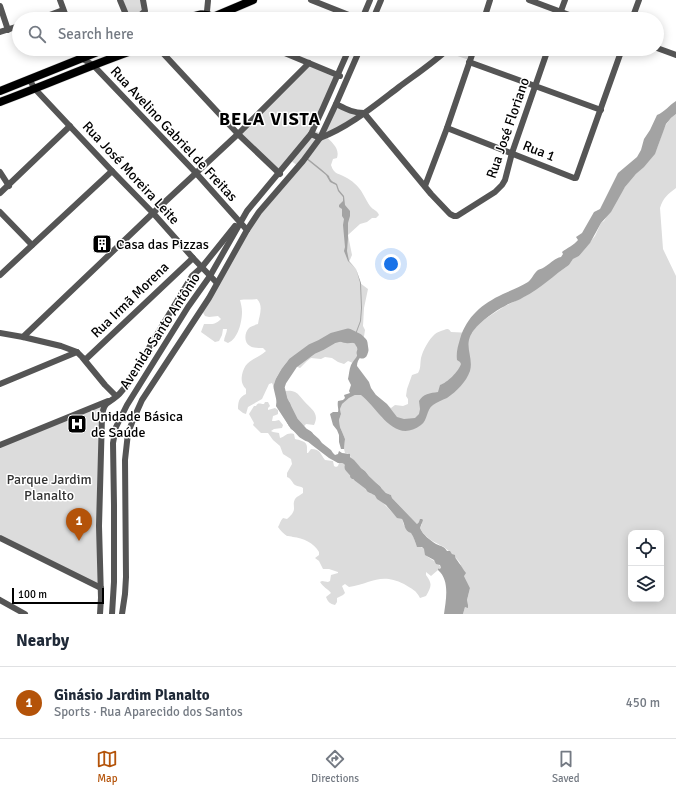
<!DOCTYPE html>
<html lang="en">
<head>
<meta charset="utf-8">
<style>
  body { margin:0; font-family:Signika,sans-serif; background:#f2f2f3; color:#1f2937 }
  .controls { position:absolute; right:12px; bottom:12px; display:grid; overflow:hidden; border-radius:8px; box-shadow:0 2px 10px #0003 }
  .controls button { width:36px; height:36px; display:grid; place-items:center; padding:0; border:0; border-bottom:1px solid #e0e1e3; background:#fff; color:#1f2937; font:20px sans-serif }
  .scale { position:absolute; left:12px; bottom:10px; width:92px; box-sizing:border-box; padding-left:4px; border:2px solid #000; border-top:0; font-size:11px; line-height:14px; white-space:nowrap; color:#000; -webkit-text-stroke:3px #fff; paint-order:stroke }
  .you { position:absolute; left:391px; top:264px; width:14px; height:14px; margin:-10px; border:3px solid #fff; border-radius:50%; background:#1a73e8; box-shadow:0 0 0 6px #1a73e833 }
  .badge { display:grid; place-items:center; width:26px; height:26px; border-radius:50%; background:#b45309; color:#fff; font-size:13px; font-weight:700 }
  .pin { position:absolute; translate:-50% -33px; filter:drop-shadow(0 1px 2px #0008) }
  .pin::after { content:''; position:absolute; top:21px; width:14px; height:12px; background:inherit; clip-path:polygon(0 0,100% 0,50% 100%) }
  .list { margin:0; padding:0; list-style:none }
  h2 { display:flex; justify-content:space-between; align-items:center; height:52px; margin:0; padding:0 16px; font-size:17px }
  h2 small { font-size:13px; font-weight:400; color:#747a83 }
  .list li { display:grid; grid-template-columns:26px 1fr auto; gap:12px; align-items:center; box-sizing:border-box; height:72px; padding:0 16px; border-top:1px solid #e0e1e3 }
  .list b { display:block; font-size:15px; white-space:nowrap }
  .list p { margin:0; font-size:13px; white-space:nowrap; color:#747a83 }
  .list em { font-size:13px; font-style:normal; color:#747a83 }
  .icon { flex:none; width:22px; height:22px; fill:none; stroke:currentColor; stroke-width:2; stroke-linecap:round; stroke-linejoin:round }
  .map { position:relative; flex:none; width:676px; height:614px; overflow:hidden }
  .search { position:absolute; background:#fff; box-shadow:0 2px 10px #0003; left:12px; right:12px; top:12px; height:44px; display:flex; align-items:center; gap:10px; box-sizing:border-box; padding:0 14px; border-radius:22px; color:#747a83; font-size:15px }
  .sheet { height:124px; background:#fff }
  nav { display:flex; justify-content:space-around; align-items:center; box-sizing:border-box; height:56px; border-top:1px solid #e0e1e3; background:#fff; font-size:11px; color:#747a83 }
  nav a { display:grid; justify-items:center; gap:2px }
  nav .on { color:#b45309 }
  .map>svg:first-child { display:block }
</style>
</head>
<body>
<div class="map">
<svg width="676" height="614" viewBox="0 0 676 614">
  <rect width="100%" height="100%" fill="#fff"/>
  <g fill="#dcdcdc" fill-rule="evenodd">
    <path d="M 123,0 L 141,0 L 143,12 L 146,19 L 130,19 Z"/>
    <path d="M 450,49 L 473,49 L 469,60 L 446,52 Z"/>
    <path d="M 309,63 L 338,75 L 313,130 L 322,134 L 336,104 L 364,113 L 326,136 C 332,143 340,148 337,158 L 333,159 L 331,165 C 334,175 339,173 347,178 C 349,179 352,181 354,183 C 362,189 365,199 370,206 C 373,210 377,210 379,215 L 376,218 L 372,218 L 367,222 L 360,224 L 348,235 L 352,255 L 349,262 L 356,269 L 360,283 L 368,289 L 364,308 L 363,326 L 365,330 L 363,343 L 359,354 L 353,363 L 348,361 L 344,364 L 338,362 L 332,358 L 325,357 L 321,359 L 311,358 L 307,361 L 300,368 L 295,366 L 291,367 L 281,381 L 279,387 L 282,391 C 286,391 291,390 295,392 C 299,394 301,398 304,401 C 311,409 320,413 314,425 L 306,424 L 301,430 L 291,429 L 276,406 C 277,395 277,393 272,383 L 269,384 L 262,399 L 248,407 L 246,414 L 243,413 L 238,409 C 238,402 239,397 246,394 L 246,389 C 242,385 241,381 242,375 C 245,359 256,360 266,351 L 263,348 C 259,348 253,348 250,346 C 244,343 244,333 249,328 C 251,326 255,325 258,324 C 259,316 264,306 257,299 C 251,300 245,299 240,300 C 241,304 242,308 242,312 C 242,322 238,339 228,343 L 224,341 C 224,337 227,333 227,329 L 223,329 L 222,335 L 219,341 L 215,342 L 201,332 L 204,324 C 212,324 215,325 221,319 L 218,316 L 209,317 L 205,316 L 201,309 L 247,230 L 298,166 L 290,160 L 279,173 L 238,134 Z"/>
    <path d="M 676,114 L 676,188 C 668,194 663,198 660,208 L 663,249 L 676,276 L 676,614 L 463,614 L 465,607 L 468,607 L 467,600 L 470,588 L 464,576 L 464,571 C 462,568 461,566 460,563 C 458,560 454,556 451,553 C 449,551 446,549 444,547 C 434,542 425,538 420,528 L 422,524 L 419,522 L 417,524 L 392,498 L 391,495 C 380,491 373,480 365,471 C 364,470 361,468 360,467 C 357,465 350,457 348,453 L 345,453 L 344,449 L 345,439 L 343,434 L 340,427 L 339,420 L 341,414 L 340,409 L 341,404 L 349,398 L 355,395 L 376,395 L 384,402 L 391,408 L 395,405 L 403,406 L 408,404 L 408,399 L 406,396 L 407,389 L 412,375 L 418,373 C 421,368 420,364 421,358 C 423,350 429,339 435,334 C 437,332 441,331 444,330 C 448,328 449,329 451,332 L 472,333 L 475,328 L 485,319 L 505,306 L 524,297 L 569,265 L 573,259 L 579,256 L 595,236 L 601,223 L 604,221 C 612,208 619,194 629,182 C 637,172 647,165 654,154 C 663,139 660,126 676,114 ZM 631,533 L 661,533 L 661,599 L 631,599 Z"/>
    <path d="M 265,402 L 268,402 L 270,406 L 268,408 L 268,410 L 275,408 L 278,410 L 278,414 L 276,415 L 273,416 L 272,421 L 275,421 L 279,420 L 283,425 L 282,428 L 274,429 L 271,431 L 273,432 L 279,433 L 280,438 C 285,437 286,432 294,434 L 295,439 C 299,440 307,441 307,447 C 307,449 307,451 307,453 L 308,453 L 311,449 C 321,449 320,454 325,460 L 333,461 L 334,466 L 336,467 L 338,466 L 339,463 L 342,463 L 344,464 L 356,478 L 363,477 L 365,479 L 365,486 L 369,493 L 374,494 C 378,500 382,501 386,506 C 392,511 394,517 402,519 C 403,521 403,523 404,525 C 407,530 412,531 413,536 C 415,540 415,543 417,546 C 418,547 423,547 423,548 C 426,550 426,555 428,557 C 433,561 438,561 441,568 L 439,569 L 438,568 L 438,570 L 431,576 L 426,572 L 426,575 C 433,584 431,587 426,596 L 420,598 C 416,590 412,589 404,584 C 380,572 371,584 349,587 L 345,584 L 342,586 L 345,593 L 343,595 L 337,598 L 337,602 L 335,605 C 330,604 328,602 326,597 L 331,593 C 327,588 324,588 320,582 L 322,581 L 328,582 L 330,581 L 331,575 L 338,573 L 338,572 L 329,569 L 323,569 L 319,561 L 315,558 L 319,555 L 319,552 C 314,543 303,538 293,537 C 291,536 288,536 287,536 C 284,534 280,530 278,527 C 280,524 280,521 283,518 L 287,519 C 299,509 291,507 295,499 C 297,496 301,495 303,493 L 303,488 C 301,486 298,487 295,485 C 292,483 292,479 287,477 L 287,473 L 292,464 L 291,459 L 283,454 L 280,446 L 273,440 L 268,433 L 261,433 L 253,425 L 254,423 L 249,414 L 254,406 L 256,406 C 258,402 260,404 264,404 Z"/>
    <path d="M 104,405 L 99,585 L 0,536 L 0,447 Z"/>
  </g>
  <path fill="#a3a3a3" d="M 676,101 L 676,114 L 671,118 L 666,124 L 655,154 L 644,167 L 636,174 L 625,187 L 611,212 L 601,223 L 590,243 L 579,256 L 573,259 L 569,265 C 554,275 540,289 524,297 C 518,301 511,302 505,306 C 495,311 481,321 474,330 C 462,345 474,356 470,371 C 466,382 457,391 447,398 C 442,400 437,402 433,405 C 426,410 428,420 421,425 C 394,445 379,409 361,395 L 355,395 L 349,398 L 342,404 L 340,409 L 341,414 L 339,420 L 340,427 L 343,434 L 345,439 L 344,449 L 341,449 L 339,442 L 339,435 L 337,430 L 333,425 L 330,414 L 333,412 L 338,412 C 339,409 337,406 338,401 L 343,400 L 345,398 L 344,395 L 350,393 L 349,391 L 351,385 L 348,379 C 349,375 349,370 351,365 C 354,359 359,356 359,349 L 356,346 L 355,343 C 352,342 349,344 346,343 C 343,343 340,341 337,341 C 311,345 287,362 279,387 L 286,395 L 287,400 L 290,403 L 292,412 L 293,422 L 303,433 L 306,434 L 311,432 L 319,439 L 322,443 L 331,450 L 333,453 L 335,455 L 338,454 L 339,451 L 342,453 L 350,454 L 350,457 L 354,460 L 361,468 L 365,471 L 369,476 L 386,493 L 391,495 L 392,498 L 417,524 L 419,522 L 420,519 L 422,519 L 423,520 L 420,528 C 423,535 430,540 436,544 C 441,546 445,547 447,551 L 450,551 L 452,554 L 455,555 C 455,559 457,559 459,563 C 462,566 463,570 466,573 L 464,576 L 470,588 L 467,600 L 468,605 L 468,608 L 465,607 L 463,614 L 444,614 C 446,600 450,580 438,570 L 438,568 L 439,569 L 441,568 L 440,565 L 436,564 L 434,560 L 425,555 L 424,549 L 422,547 L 417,547 C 415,542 414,537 411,533 C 404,531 405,524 402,519 L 397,518 L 386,505 L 377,499 L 374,494 C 363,492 369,489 363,485 L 365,479 L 363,478 L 357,478 L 355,479 L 352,479 L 350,477 L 351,473 L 344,464 L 342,463 L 338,463 L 329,458 L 312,445 L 301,436 L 291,429 L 276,406 C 277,399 278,394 274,387 C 280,364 293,355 314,345 C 320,342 326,337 333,333 L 336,333 L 338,335 L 348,334 L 354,337 L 360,321 L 361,308 L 360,283 L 356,269 L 348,261 L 344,251 L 345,247 L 343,225 L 344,219 L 342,216 L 342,209 L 339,207 L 339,205 L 343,201 L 343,197 L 338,191 L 336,185 L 330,182 L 326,175 L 305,158 L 306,157 L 321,169 L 329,176 C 330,181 334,182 337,184 L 339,190 L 344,196 L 345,205 L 350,211 L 350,216 L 348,223 L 348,238 L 347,251 L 349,261 L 356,269 L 361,283 L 362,308 L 361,321 L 355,337 L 365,344 L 367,349 C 363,356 357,358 357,366 L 369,382 L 371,388 L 376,395 L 387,404 L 397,417 L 404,419 L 415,418 L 419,414 L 420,409 L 419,401 C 423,394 430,393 438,392 L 440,385 C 447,383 459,371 461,364 L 460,362 L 457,360 C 456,352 458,346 460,339 C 467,316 482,304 503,294 C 512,290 520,287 528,282 C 532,279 534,273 538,270 C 540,269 544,268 546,266 C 551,263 555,258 561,257 L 563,254 L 562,252 C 567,248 574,245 578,240 L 576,237 L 582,233 L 594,212 L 600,209 L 618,173 L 637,157 L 641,150 L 644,139 L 650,130 L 657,115 C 665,112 669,105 676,101 Z"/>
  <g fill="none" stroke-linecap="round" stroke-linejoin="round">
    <g stroke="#a3a3a3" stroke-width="11">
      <path d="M 308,436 L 303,433 L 293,422 L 282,400 L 279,387 L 281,381 L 293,363 L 312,349 L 321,345 L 333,338 L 348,334 L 358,339 L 362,343 L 363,350 L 362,353"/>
      <path d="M 350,467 L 359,477 L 376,490"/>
    </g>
    <g stroke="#dbdbdb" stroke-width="9">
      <g id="major">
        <path d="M 187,19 C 197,15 203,12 213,17"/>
        <path d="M 211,19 L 213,17 L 253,0"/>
        <path d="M 0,91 L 105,49"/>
        <path d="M 0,102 C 46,85 91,65 137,49"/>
      </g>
    </g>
    <g stroke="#555" stroke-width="6">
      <path d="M 60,0 L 67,19"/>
      <path d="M 120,0 L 127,17 C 135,18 139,17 145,11 L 143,0"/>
      <path d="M 311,0 L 359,19"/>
      <path d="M 529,0 L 580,19"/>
      <path d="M 208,1 L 207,11 L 209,18"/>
      <path d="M 0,6 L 8,30"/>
      <path d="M 39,19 L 63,10"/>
      <path d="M 362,19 L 370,0"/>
      <path d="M 373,19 L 381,0"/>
      <path d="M 484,19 L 490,0"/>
      <path d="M 558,19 L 565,0"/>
      <path d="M 632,19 L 639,0"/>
      <path d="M 0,32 L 19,26"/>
      <path d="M 657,48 L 676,55"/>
      <path d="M 78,49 L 81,58 L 93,65 L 196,173 L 247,230"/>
      <path d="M 159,49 L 238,134 L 280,174"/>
      <path d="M 275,49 L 340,76"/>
      <path d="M 435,49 L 444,52"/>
      <path d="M 469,62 L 601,110"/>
      <path d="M 29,79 L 35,89 L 112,171 L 153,213 L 193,258 L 217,283"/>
      <path d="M 336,104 C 346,109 353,113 364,113 L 431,194 L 450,214 L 454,216 L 457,216 L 495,192 L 502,185 L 505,180 L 512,153 L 548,49"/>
      <path d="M 447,128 L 574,178 L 576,178 L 622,49"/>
      <path d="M 311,134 L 320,138 C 349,127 374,106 399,87 C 415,75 433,63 448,49"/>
      <path d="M 0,172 L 9,186"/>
      <path d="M 425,186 L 447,128 L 474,49"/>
      <path d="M 0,193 L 70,126"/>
      <path d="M 0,212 L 32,245"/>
      <path d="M 0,275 L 112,171"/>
      <path d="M 0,333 L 23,337 L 61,346 L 77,352 L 82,357 L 105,385 L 116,396"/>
      <path d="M 23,337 L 153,213 L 238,134 L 309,63"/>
      <path d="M 85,360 L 193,258"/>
      <path d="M 0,384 L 77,352"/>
      <path d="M 0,445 L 108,401"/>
      <path d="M 0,538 L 101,588"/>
      <path d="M 0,600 L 25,614"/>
      <path d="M 100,614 L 101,598 L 99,526 L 102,416 C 104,401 108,404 117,396 C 121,393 123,389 126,386 L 192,276 L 202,267 L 235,226"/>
      <path d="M 112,614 L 114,582 L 114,505 L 113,443 L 116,427 L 127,405 L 188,307 L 210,276 L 247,211 L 311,134 L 323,108 L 349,49"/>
      <path d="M 122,614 L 125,594 L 126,577 L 125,460 L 128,433 L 133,420 L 142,400 L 209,298 L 247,230 L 259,212 L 303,161 L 320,138 L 336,104 L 360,49"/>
    </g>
    <use href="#major" stroke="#000" stroke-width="8"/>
  </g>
  <defs>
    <g id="building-square" transform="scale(1)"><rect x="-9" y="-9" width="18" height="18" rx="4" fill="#000" stroke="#fff"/><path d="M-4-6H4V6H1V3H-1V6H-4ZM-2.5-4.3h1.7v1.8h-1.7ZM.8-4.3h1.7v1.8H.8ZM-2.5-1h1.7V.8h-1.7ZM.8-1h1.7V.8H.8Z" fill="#fff"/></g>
    <g id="hospital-square" transform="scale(1)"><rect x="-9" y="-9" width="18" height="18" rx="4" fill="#000" stroke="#fff"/><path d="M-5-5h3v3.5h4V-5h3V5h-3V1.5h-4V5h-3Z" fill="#fff"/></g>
  </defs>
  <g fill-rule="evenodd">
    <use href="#building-square" x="102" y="244"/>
    <use href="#hospital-square" x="77" y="424"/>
  </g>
  <g text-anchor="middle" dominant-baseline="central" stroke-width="3" stroke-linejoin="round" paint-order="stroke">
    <g font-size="14" fill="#000" stroke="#fff">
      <text transform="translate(508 128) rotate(-71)">Rua José Floriano</text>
      <text transform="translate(174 134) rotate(47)">Rua Avelino Gabriel de Freitas</text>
      <text transform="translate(539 151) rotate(22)">Rua 1</text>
      <text transform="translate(131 173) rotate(47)">Rua José Moreira Leite</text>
      <text transform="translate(130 300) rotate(-44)">Rua Irmã Morena</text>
      <text transform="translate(160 331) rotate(-57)">Avenida Santo Antônio</text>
    </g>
    <g font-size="14" fill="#000" stroke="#fff" text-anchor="start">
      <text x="116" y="244">Casa das Pizzas</text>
      <text x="91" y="416">Unidade Básica<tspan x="91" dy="16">de Saúde</tspan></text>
    </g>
    <g font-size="14" fill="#333" stroke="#fff">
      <text x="49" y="479">Parque Jardim<tspan x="49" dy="16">Planalto</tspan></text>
    </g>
    <g font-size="18" font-weight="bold" letter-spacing="1" fill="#000" stroke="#fff">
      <text x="270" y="119">BELA VISTA</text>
    </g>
  </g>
</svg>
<div class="controls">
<button><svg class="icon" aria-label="locate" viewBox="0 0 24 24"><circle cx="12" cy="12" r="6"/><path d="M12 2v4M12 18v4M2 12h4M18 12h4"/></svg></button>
<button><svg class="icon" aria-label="layers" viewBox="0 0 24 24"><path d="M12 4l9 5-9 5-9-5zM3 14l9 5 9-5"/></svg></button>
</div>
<div class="scale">100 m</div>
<div class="you"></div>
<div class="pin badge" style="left:79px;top:541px">1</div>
<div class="search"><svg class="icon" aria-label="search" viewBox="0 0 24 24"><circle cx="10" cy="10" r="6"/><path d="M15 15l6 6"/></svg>Search here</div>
</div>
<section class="sheet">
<h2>Nearby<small></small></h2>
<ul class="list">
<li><span class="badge">1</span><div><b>Ginásio Jardim Planalto</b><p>Sports · Rua Aparecido dos Santos</p></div><em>450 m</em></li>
</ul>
</section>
<nav>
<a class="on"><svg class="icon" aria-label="map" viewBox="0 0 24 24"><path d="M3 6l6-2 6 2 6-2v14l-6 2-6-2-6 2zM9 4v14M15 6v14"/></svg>Map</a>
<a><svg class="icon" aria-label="directions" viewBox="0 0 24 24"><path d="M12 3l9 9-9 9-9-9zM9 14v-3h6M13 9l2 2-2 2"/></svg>Directions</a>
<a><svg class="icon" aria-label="saved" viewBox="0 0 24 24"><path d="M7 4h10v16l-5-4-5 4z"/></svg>Saved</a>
</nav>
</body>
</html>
